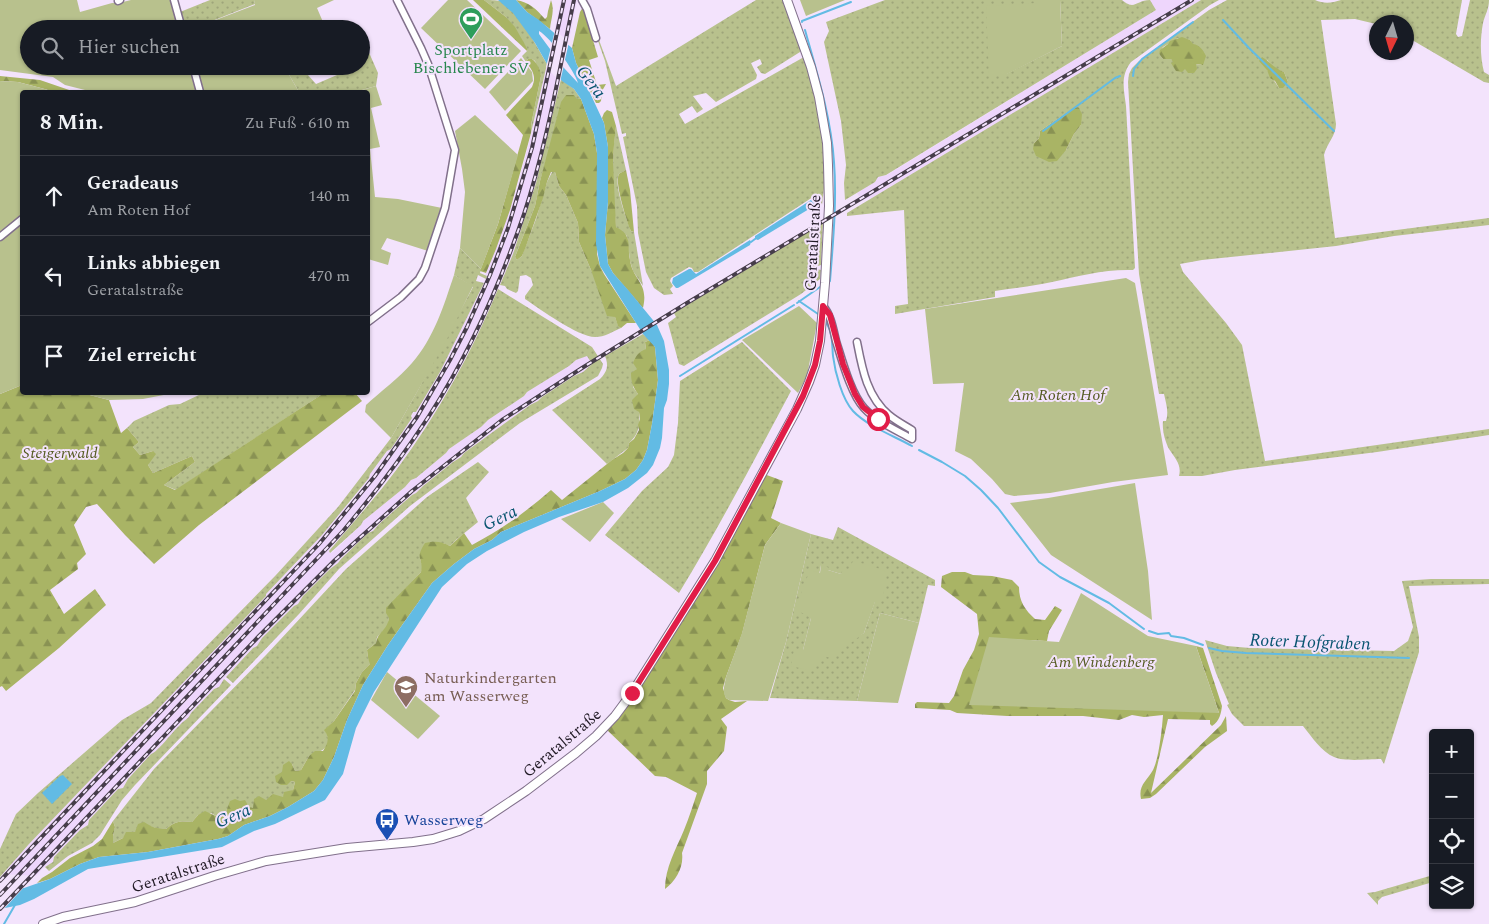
<!DOCTYPE html>
<html lang="de">
<head>
<meta charset="utf-8">
<style>
  body { margin:0; font-family:Spectral,serif; background:#20242c; color:#f1f3f6 }
  .controls { position:absolute; right:15px; bottom:15px; display:grid; overflow:hidden; border-radius:5px; box-shadow:0 1px 4px #0004 }
  .controls button { width:45px; height:45px; display:grid; place-items:center; padding:0; border:0; border-bottom:1px solid #363941; background:#171b24; color:#f1f3f6; font:25px sans-serif }
  .compass { position:absolute; left:1369px; top:15px; width:45px; height:45px; border-radius:50%; background:#171b24; box-shadow:0 1px 4px #0004; rotate:185deg }
  .stop { position:absolute; width:15px; height:15px; margin:-11px; border:4px solid #e11d48; border-radius:50%; background:#fff }
  .stop.end { background:#e11d48; border-color:#fff; box-shadow:0 1px 5px #0008 }
  .list { margin:0; padding:0; list-style:none }
  h2 { display:flex; justify-content:space-between; align-items:center; height:65px; margin:0; padding:0 20px; font-size:21px }
  h2 small { font-size:16px; font-weight:400; color:#9ea1a6 }
  .list li { display:grid; grid-template-columns:32px 1fr auto; gap:15px; align-items:center; box-sizing:border-box; height:80px; padding:0 20px; border-top:1px solid #363941 }
  .list b { display:block; font-size:19px; white-space:nowrap }
  .list p { margin:0; font-size:16px; white-space:nowrap; color:#9ea1a6 }
  .list em { font-size:16px; font-style:normal; color:#9ea1a6 }
  .icon { flex:none; width:28px; height:28px; fill:none; stroke:currentColor; stroke-width:2; stroke-linecap:round; stroke-linejoin:round }
  .map { position:relative; flex:none; width:1489px; height:924px; overflow:hidden }
  .search { position:absolute; background:#171b24; box-shadow:0 1px 4px #0004; left:20px; top:20px; width:350px; height:55px; display:flex; align-items:center; gap:12px; box-sizing:border-box; padding:0 18px; border-radius:28px; color:#9ea1a6; font-size:19px }
  .panel { position:absolute; background:#171b24; box-shadow:0 1px 4px #0004; left:20px; top:90px; width:350px; height:305px; border-radius:5px }
  .map>svg:first-child { display:block }
</style>
</head>
<body>
<div class="map">
<svg width="1489" height="924" viewBox="0 0 1489 924">
  <defs>
    <pattern id="grass-dots" width="8" height="8" patternUnits="userSpaceOnUse" patternTransform="scale(1.25)"><rect width="8" height="8" fill="#b8c18d"/><path d="M2 2h.1M6 6h.1" fill="none" stroke="#9ea57a" stroke-width="1.8" stroke-linecap="round"/></pattern>
    <pattern id="forest-firs" width="22" height="20" patternUnits="userSpaceOnUse" patternTransform="scale(1.25)"><rect width="22" height="20" fill="#a9b465"/><path d="M5 1l3.5 6h-7zM16 11l3.5 6h-7z" fill="#899253"/></pattern>
  </defs>
  <rect width="100%" height="100%" fill="#f3e3fc"/>
  <g fill="#eed6fc">
    <path d="M 561,0 L 577,0 L 568,45 L 554,33 Z"/>
    <path d="M 1150,0 L 1201,0 L 870,199 L 868,198 L 862,201 L 857,193 L 875,182 L 878,177 L 887,175 L 1156,10 Z"/>
    <path d="M 547,64 L 561,79 L 536,183 L 513,254 L 497,292 L 478,334 L 458,373 L 429,422 L 398,467 L 329,551 L 330,553 L 333,552 L 361,525 L 363,521 L 405,487 L 411,480 L 416,478 L 446,453 L 449,449 L 481,427 L 488,420 L 524,396 L 527,392 L 569,366 L 576,360 L 587,355 L 592,364 L 583,372 L 574,376 L 542,397 L 538,401 L 530,405 L 464,453 L 461,457 L 453,462 L 423,486 L 416,493 L 412,495 L 379,524 L 373,531 L 368,533 L 341,559 L 338,563 L 330,569 L 298,604 L 294,606 L 263,638 L 261,643 L 257,646 L 253,648 L 224,679 L 219,687 L 214,689 L 191,713 L 189,718 L 156,753 L 151,754 L 128,779 L 123,788 L 118,789 L 89,820 L 88,825 L 80,830 L 54,857 L 53,862 L 49,866 L 43,868 L 36,876 L 3,874 L 10,867 L 9,865 L 26,848 L 29,844 L 266,596 L 266,594 L 303,556 L 307,550 L 309,549 L 340,514 L 345,506 L 349,504 L 369,478 L 370,474 L 387,451 L 393,445 L 440,372 L 486,279 L 487,276 L 485,275 L 496,249 L 516,192 L 529,143 Z"/>
  </g>
  <g fill="url(#grass-dots)" fill-rule="evenodd">
    <path d="M 210,0 L 254,0 L 255,4 L 192,29 L 185,29 L 180,12 Z"/>
    <path d="M 484,0 C 489,0 496,0 500,1 C 521,14 535,44 547,64 L 531,133 L 531,125 L 541,76 L 535,61 L 532,59 L 528,59 L 526,62 L 522,56 L 528,50 L 506,17 Z"/>
    <path d="M 756,0 L 783,0 L 801,49 L 800,52 L 765,74 L 761,73 L 757,67 L 762,64 L 760,59 L 751,63 L 757,75 L 756,79 L 716,102 L 706,93 L 693,96 L 703,109 L 697,113 L 692,106 L 679,114 L 685,124 L 804,57 C 817,94 825,136 825,174 C 825,184 823,195 822,205 L 816,195 L 698,272 L 694,272 L 692,268 L 689,267 L 671,278 L 670,281 L 673,286 L 670,289 L 673,294 L 664,295 L 654,288 L 646,272 L 638,233 L 637,206 L 623,137 L 626,136 L 626,133 L 622,134 L 605,61 L 598,41 L 599,40 L 616,86 Z"/>
    <path d="M 885,0 L 1038,0 L 1039,3 L 989,74 L 1006,74 L 1062,46 L 1060,0 L 1122,0 C 1135,11 1136,0 1150,0 L 1156,10 L 886,175 L 878,177 L 875,182 L 845,200 L 844,183 L 846,165 L 841,121 L 824,42 L 829,31 L 826,22 Z"/>
    <path d="M 1201,0 L 1219,0 L 1210,5 L 1131,62 C 1120,76 1124,90 1126,106 L 1135,268 L 1133,270 C 1105,269 1079,276 1052,282 C 1034,286 1014,288 995,291 L 995,297 L 895,314 L 895,306 L 908,304 L 904,210 L 847,216 L 847,213 ZM 1075,107 L 1081,125 L 1074,134 L 1066,150 L 1034,143 L 1039,138 L 1040,131 Z"/>
    <path d="M 1227,0 L 1315,0 C 1324,4 1332,3 1341,0 L 1462,0 L 1456,34 L 1458,37 L 1462,36 L 1470,0 L 1489,0 C 1489,9 1485,15 1483,23 C 1480,39 1480,57 1484,72 L 1489,75 L 1489,83 L 1484,82 L 1407,37 L 1406,22 L 1376,22 L 1376,24 L 1355,19 L 1321,20 L 1336,124 C 1336,136 1327,143 1324,155 L 1335,238 L 1489,218 L 1489,225 L 1394,236 L 1336,246 L 1202,260 L 1180,264 L 1183,272 L 1226,323 L 1242,345 L 1265,461 L 1489,429 L 1489,435 L 1377,452 L 1235,470 L 1202,476 L 1179,476 C 1182,465 1175,458 1169,449 C 1165,441 1162,430 1163,421 L 1166,421 C 1169,412 1166,403 1164,394 L 1159,394 L 1139,274 L 1128,82 L 1129,74 L 1132,68 L 1139,61 L 1209,10 ZM 1178,38 L 1190,40 L 1202,65 L 1196,64 L 1196,66 L 1184,69 L 1171,59 L 1163,59 L 1159,54 L 1163,47 ZM 1267,60 L 1275,69 L 1284,72 L 1288,82 L 1279,88 L 1267,70 Z"/>
    <path d="M 361,48 L 367,48 L 378,73 L 376,86 L 355,92 L 299,92 L 284,66 L 300,66 L 316,84 L 337,75 L 341,66 L 361,66 Z"/>
    <path d="M 561,79 L 574,89 L 581,99 L 577,99 L 548,154 L 540,181 L 535,206 L 515,257 L 517,260 L 522,256 L 536,219 L 547,182 L 552,172 L 555,172 L 559,186 L 566,195 L 578,223 L 579,242 L 591,270 L 615,317 L 618,325 L 621,328 C 612,332 605,337 595,337 C 578,337 540,309 525,299 L 525,296 L 533,285 L 531,278 L 526,275 L 520,276 L 518,291 L 516,293 L 507,289 L 505,286 L 500,285 L 513,254 L 536,183 Z"/>
    <path d="M 616,126 L 626,170 C 624,171 620,173 619,174 C 613,183 627,221 631,231 L 634,232 L 643,286 L 633,271 L 630,261 L 627,236 L 616,227 C 613,193 611,159 616,126 Z"/>
    <path d="M 823,223 L 821,265 L 818,266 L 817,269 L 821,270 L 820,279 L 801,294 L 687,364 L 684,366 L 679,364 L 668,323 L 676,317 L 674,313 Z"/>
    <path d="M 460,248 L 481,269 L 480,273 L 487,276 L 486,279 L 478,275 L 476,281 L 484,283 L 440,372 L 416,412 L 413,412 L 411,416 L 412,418 L 391,449 L 387,451 L 370,474 L 369,478 L 322,535 L 266,594 L 266,596 L 29,844 L 0,877 L 0,849 L 16,814 L 38,793 L 122,720 L 151,703 L 276,575 L 338,507 L 391,438 L 418,390 L 473,287 L 454,275 Z"/>
    <path d="M 498,289 L 592,347 L 603,364 L 602,368 L 598,376 L 520,423 L 410,506 L 339,569 L 299,614 L 233,683 L 226,677 L 253,648 L 257,646 L 262,638 L 294,606 L 298,604 L 303,596 L 330,569 L 338,563 L 341,559 L 368,533 L 373,531 L 379,524 L 412,495 L 416,493 L 423,486 L 453,462 L 461,457 L 464,453 L 530,405 L 538,401 L 542,397 L 574,376 L 583,372 L 592,364 L 587,356 L 576,360 L 569,366 L 527,392 L 524,396 L 488,420 L 481,427 L 449,449 L 446,453 L 416,478 L 411,480 L 405,487 L 363,521 L 361,525 L 330,553 L 329,551 C 352,524 376,497 397,469 C 438,414 472,352 498,289 Z"/>
    <path d="M 643,334 L 650,340 L 645,342 L 646,349 L 637,369 L 633,387 L 638,394 L 637,397 C 639,415 644,430 629,443 L 628,448 L 607,464 L 552,410 L 600,379 C 607,372 609,366 605,356 Z"/>
    <path d="M 742,342 L 791,391 C 755,459 719,527 679,593 L 605,535 L 642,491 L 668,467 L 674,455 L 678,423 L 680,381 Z"/>
    <path d="M 203,393 L 324,393 L 176,490 L 164,485 L 195,462 L 192,456 L 153,473 L 148,465 L 153,451 L 140,455 L 133,447 L 139,442 L 127,428 L 134,421 L 156,411 L 169,405 L 180,404 Z"/>
    <path d="M 478,462 L 489,472 L 466,498 L 478,522 L 457,539 L 450,546 L 443,543 L 420,559 L 423,567 L 421,572 L 405,589 L 389,618 L 388,626 L 377,637 L 376,643 L 367,650 L 368,658 L 371,663 L 362,672 L 356,683 L 355,690 L 334,721 L 325,730 C 334,746 323,751 309,756 L 301,770 L 295,771 L 292,764 L 291,781 L 295,782 L 293,790 L 283,797 L 266,800 L 254,808 L 227,809 L 226,815 L 216,816 L 211,813 L 198,815 L 192,822 C 181,821 175,821 166,829 L 158,829 L 150,826 L 135,832 L 113,843 L 113,836 L 115,827 L 113,821 L 154,769 L 266,655 L 346,569 L 427,497 Z"/>
    <path d="M 838,527 L 935,580 L 935,586 L 928,585 L 919,623 L 880,613 L 857,701 L 770,698 L 786,642 L 811,534 L 833,540 ZM 821,565 L 828,570 L 841,574 L 849,569 L 875,601 L 864,633 L 823,656 L 794,650 L 803,650 L 811,618 Z"/>
    <path d="M 1431,579 L 1489,579 L 1489,584 L 1409,586 L 1419,637 L 1419,652 L 1384,764 L 1381,759 C 1368,759 1345,762 1334,757 C 1322,752 1311,736 1303,726 L 1244,726 L 1232,714 L 1227,705 L 1229,704 L 1216,673 L 1205,640 L 1227,646 L 1250,648 L 1394,651 L 1408,641 L 1413,627 L 1402,581 Z"/>
    <path d="M 224,679 L 231,685 L 135,785 L 122,800 L 100,835 L 92,843 L 68,856 L 49,871 L 45,867 L 53,862 L 54,857 L 80,830 L 88,825 L 89,820 L 118,789 L 123,788 L 128,779 L 151,754 C 158,752 172,732 180,725 C 184,720 188,720 191,713 L 214,689 L 219,687 Z"/>
    <path d="M 1433,875 L 1433,882 L 1382,897 L 1378,901 L 1378,905 L 1367,893 L 1375,892 Z"/>
  </g>
  <g fill="url(#forest-firs)">
    <path d="M 473,0 L 484,0 L 506,17 L 515,27 L 528,50 L 527,51 Z"/>
    <path d="M 516,0 C 529,2 536,9 545,19 L 547,17 L 548,11 L 551,0 C 555,11 551,18 550,29 L 527,12 Z"/>
    <path d="M 583,7 L 598,57 L 589,60 L 597,85 L 606,84 L 602,91 L 601,101 L 599,103 L 596,103 L 576,63 L 572,48 L 580,12 Z"/>
    <path d="M 1182,37 L 1190,40 L 1193,44 C 1200,45 1203,50 1206,56 L 1203,65 L 1196,64 L 1197,69 L 1194,73 L 1188,73 L 1185,69 L 1182,72 L 1176,71 L 1171,63 L 1173,62 L 1171,59 L 1163,59 L 1159,54 L 1160,50 L 1168,44 L 1170,41 Z"/>
    <path d="M 1262,57 C 1270,62 1275,69 1284,72 L 1288,82 L 1283,88 L 1279,88 L 1275,81 L 1270,78 L 1267,70 L 1259,61 Z"/>
    <path d="M 528,59 L 532,59 C 537,63 540,69 541,76 L 531,125 L 531,133 L 510,210 L 496,249 L 486,273 L 480,271 L 498,224 L 523,135 L 506,115 L 532,87 C 537,76 532,70 526,62 Z"/>
    <path d="M 0,76 L 40,80 L 75,92 L 56,92 L 18,82 L 0,81 Z"/>
    <path d="M 566,95 L 574,95 L 577,99 L 581,99 L 594,134 L 597,153 L 597,254 L 600,266 L 604,274 L 636,323 L 627,323 L 621,328 L 618,326 L 615,317 L 607,316 L 591,270 L 579,242 L 578,223 L 566,195 L 559,186 L 555,172 L 551,172 L 547,182 L 543,198 L 525,249 L 522,256 L 517,260 L 515,257 L 535,206 L 540,181 L 561,102 Z"/>
    <path d="M 1075,107 L 1079,108 L 1082,114 L 1081,125 L 1074,134 L 1066,150 L 1057,161 L 1049,162 L 1036,156 L 1033,149 L 1034,143 L 1039,138 L 1040,131 Z"/>
    <path d="M 607,110 L 612,112 L 616,126 L 614,145 L 613,162 L 616,227 C 620,229 625,232 627,237 C 630,244 628,253 630,260 C 633,281 649,282 643,308 L 613,273 L 608,264 L 605,235 L 608,202 L 608,147 L 604,123 L 602,118 L 604,113 Z"/>
    <path d="M 626,170 L 630,190 L 634,232 L 631,231 L 629,227 C 626,218 614,181 619,174 C 620,173 624,171 626,170 Z"/>
    <path d="M 650,340 L 655,347 L 658,380 L 652,424 L 647,450 L 643,460 L 636,470 L 625,479 L 600,491 L 501,532 L 492,540 L 474,549 L 454,564 L 432,583 L 388,645 L 363,685 L 347,720 L 334,757 L 323,780 L 314,791 L 288,807 L 270,816 L 244,825 L 228,836 L 218,839 L 148,852 L 99,857 L 80,864 L 50,879 L 37,883 L 42,878 L 52,872 L 70,858 L 93,846 L 102,839 L 113,821 L 115,827 L 113,836 L 113,843 L 123,838 L 126,832 L 135,832 L 138,824 L 144,822 C 152,827 157,829 166,829 C 175,821 181,821 192,822 L 198,815 L 205,811 L 216,816 L 225,815 L 230,801 L 235,799 L 240,801 L 245,800 L 249,807 L 253,808 L 254,799 L 259,796 L 266,800 L 273,794 L 283,797 L 284,792 L 293,790 L 295,782 L 291,781 L 287,785 L 281,785 L 276,782 L 275,776 L 282,772 L 283,765 L 289,761 L 292,764 L 295,771 L 301,770 L 309,756 L 315,751 L 323,751 C 328,743 330,738 324,730 L 334,721 L 355,691 L 356,683 L 362,672 L 370,664 L 368,658 L 367,650 L 376,643 C 378,631 387,631 389,618 L 386,613 L 386,608 L 421,572 C 424,558 414,560 425,543 C 435,541 441,541 450,546 L 464,533 L 472,545 C 501,530 527,511 551,490 L 562,500 L 612,460 L 623,453 L 628,448 L 629,443 L 634,439 L 639,430 L 638,425 L 640,419 L 639,412 L 634,409 L 632,400 L 638,394 C 633,387 631,382 631,373 L 637,369 L 633,363 C 636,356 638,352 646,349 L 645,342 Z"/>
    <path d="M 22,385 L 22,392 L 82,393 L 109,400 L 121,433 L 127,428 L 139,442 L 133,447 L 140,455 L 153,451 L 156,454 L 148,465 L 153,473 L 192,456 L 195,462 L 164,485 L 175,490 L 324,393 L 355,393 L 362,401 L 199,525 L 154,564 L 125,535 L 97,504 L 86,507 L 74,525 L 86,554 L 77,563 L 78,569 L 50,590 L 64,614 L 95,589 L 106,605 L 59,648 L 6,691 L 2,686 L 0,687 L 0,394 Z"/>
    <path d="M 764,474 L 783,481 L 771,518 L 781,523 L 765,545 L 742,634 L 726,677 L 723,688 L 726,698 L 729,700 L 735,702 L 747,701 L 721,719 L 727,727 L 724,751 L 707,771 L 707,784 L 682,853 C 684,867 676,881 665,889 C 665,868 676,849 684,830 C 689,818 693,805 697,793 L 666,777 L 655,776 L 607,730 L 627,705 Z"/>
    <path d="M 952,572 L 965,572 L 973,575 L 992,576 L 1012,580 L 1019,587 C 1019,601 1025,610 1035,619 L 1045,620 L 1055,606 L 1062,610 L 1049,631 L 1047,641 L 989,638 L 1219,713 L 1196,646 L 1203,648 L 1222,706 C 1221,713 1220,721 1212,726 L 1210,724 L 1210,720 L 1168,719 L 1151,793 L 1221,725 L 1226,716 L 1227,731 L 1205,747 L 1156,794 L 1150,798 L 1141,799 C 1138,785 1147,781 1153,770 C 1159,758 1162,729 1163,715 L 1144,717 L 1132,715 L 1119,720 L 1083,716 L 1007,716 L 957,713 L 950,710 L 915,708 L 915,704 L 917,702 L 949,703 L 954,696 L 963,670 L 974,650 L 979,634 L 977,614 L 941,587 L 942,576 Z"/>
  </g>
  <g fill="#b8c18d">
    <path d="M 0,0 L 77,0 L 80,12 L 112,3 L 119,3 L 131,0 L 172,0 L 180,29 L 29,29 L 29,66 L 189,66 L 196,92 L 93,92 L 65,85 L 53,77 L 0,70 Z"/>
    <path d="M 254,0 L 334,0 L 317,8 L 326,29 L 192,29 L 255,5 Z"/>
    <path d="M 448,0 L 467,0 L 521,51 L 485,89 L 421,28 Z"/>
    <path d="M 800,0 L 845,0 L 806,16 Z"/>
    <path d="M 1038,0 L 1060,0 L 1062,46 L 1007,74 L 989,74 L 986,6 L 1038,3 Z"/>
    <path d="M 521,58 L 532,72 L 533,81 L 505,111 L 489,92 Z"/>
    <path d="M 196,66 L 284,66 L 299,92 L 203,92 Z"/>
    <path d="M 0,81 L 18,82 L 56,92 L 22,92 L 22,217 L 0,232 Z"/>
    <path d="M 376,86 L 382,105 L 371,108 L 380,147 L 370,149 L 375,197 L 398,199 L 442,208 L 428,251 L 387,238 L 381,249 L 391,253 L 388,265 L 368,259 L 368,92 L 355,92 Z"/>
    <path d="M 475,115 L 518,155 L 498,224 L 481,269 L 460,248 L 465,192 L 462,169 L 455,131 Z"/>
    <path d="M 22,224 L 22,385 L 0,394 L 0,240 Z"/>
    <path d="M 454,275 L 473,286 L 446,341 L 391,438 L 365,412 L 366,405 C 381,391 399,378 412,363 C 434,338 444,305 454,275 Z"/>
    <path d="M 1126,278 L 1135,283 L 1168,475 L 1113,482 L 1050,493 L 1014,496 L 1005,494 L 992,479 L 971,459 L 955,451 L 964,383 L 933,384 L 925,309 Z"/>
    <path d="M 799,306 L 817,323 L 807,376 L 798,393 L 742,340 Z"/>
    <path d="M 82,393 L 82,392 L 174,393 L 143,399 L 109,400 Z"/>
    <path d="M 1135,483 L 1148,571 L 1152,620 L 1051,555 L 1010,503 L 1048,498 Z"/>
    <path d="M 603,502 L 614,513 L 590,542 L 561,519 Z"/>
    <path d="M 781,523 L 811,534 L 786,642 L 768,701 L 729,700 L 726,698 L 724,694 L 724,687 L 726,677 L 742,633 L 765,545 Z"/>
    <path d="M 853,561 L 872,566 L 887,572 L 883,598 L 875,602 L 864,633 L 831,658 L 823,656 L 808,670 L 791,666 L 794,650 L 803,650 L 811,618 L 795,609 L 810,570 L 820,573 L 821,564 L 829,568 L 828,570 L 841,574 L 843,569 L 849,569 Z"/>
    <path d="M 1081,593 L 1148,636 L 1196,646 L 1219,713 L 969,705 L 989,637 L 1059,642 Z"/>
    <path d="M 880,613 L 919,623 L 898,703 L 857,701 Z"/>
    <path d="M 387,672 L 440,716 L 418,739 L 371,700 Z"/>
  </g>
  <g fill="#62bbe4" fill-rule="evenodd">
    <path d="M 498,0 L 516,0 L 527,12 L 539,20 L 572,48 L 576,63 L 604,123 L 608,147 L 608,202 L 605,235 L 608,264 L 613,273 L 629,291 L 657,325 L 664,341 L 669,370 L 669,384 L 667,400 L 664,408 L 662,438 L 660,448 L 653,465 L 647,473 L 628,488 L 603,502 L 559,517 L 524,532 L 487,551 L 467,564 L 442,587 L 374,692 L 356,728 L 343,774 L 325,800 L 275,824 L 254,831 L 222,847 L 88,869 L 34,899 L 20,905 L 0,909 L 0,889 L 24,888 L 50,879 L 80,864 L 99,857 L 148,852 L 218,839 L 228,836 L 244,825 L 270,816 L 288,807 L 314,791 L 323,780 L 334,757 L 347,720 L 363,685 L 388,645 L 432,583 L 454,564 L 474,549 L 492,540 L 501,532 L 600,491 L 625,479 L 636,470 L 643,460 L 647,450 L 652,424 L 658,380 L 655,347 L 643,334 L 600,266 L 596,244 L 597,153 L 594,134 L 588,118 L 581,99 L 574,89 L 562,81 L 547,64 L 535,43 L 513,13 ZM 539,31 C 549,36 575,71 578,83 L 564,68 L 539,34 Z"/>
    <path d="M 811,200 L 815,201 L 814,206 L 758,240 L 755,239 L 755,236 Z"/>
    <path d="M 750,240 L 751,242 L 750,245 L 678,288 L 676,288 L 672,283 L 673,278 L 689,269 L 691,269 L 696,274 Z"/>
    <path d="M 63,775 L 72,784 L 52,804 L 42,793 L 60,776 Z"/>
  </g>
  <g fill="#f3e3fc">
    <path d="M 555,30 L 569,42 L 564,64 L 551,47 Z"/>
    <path d="M 551,47 L 564,65 L 560,82 L 546,67 Z"/>
    <path d="M 27,884 L 2,911 L 0,911 L 0,886 L 24,886 Z"/>
  </g>
  <g fill="none" stroke-linecap="round" stroke-linejoin="round">
    <g stroke="#62bbe4" stroke-width="2">
      <path d="M 1223,20 L 1249,48 L 1334,131"/>
      <path d="M 802,22 L 802,21 L 851,2"/>
      <path d="M 805,30 C 817,73 831,117 834,162 C 837,201 833,242 830,281 L 829,282"/>
      <path d="M 1133,76 L 1134,69 L 1142,59 L 1193,22"/>
      <path d="M 1043,131 L 1115,78 L 1120,76"/>
      <path d="M 751,242 L 755,239"/>
      <path d="M 799,301 L 818,314"/>
      <path d="M 797,303 L 820,287"/>
      <path d="M 826,323 C 833,331 832,347 833,356 C 835,372 842,399 853,411 C 867,426 894,436 912,446"/>
      <path d="M 680,376 L 794,305"/>
      <path d="M 919,450 L 942,462 L 965,476 L 981,490 L 998,508 L 1039,562 L 1060,577 L 1109,603 L 1144,629"/>
      <path d="M 1149,631 L 1158,634 L 1169,633 L 1171,636 L 1184,638 L 1203,645"/>
      <path d="M 1209,648 L 1222,651 L 1246,653 L 1409,658"/>
      <path d="M 4,924 L 15,905"/>
    </g>
    <g stroke="#81708b" stroke-width="9">
      <g id="minor">
        <path d="M 174,0 L 182,29"/>
        <path d="M 582,0 L 587,9 L 596,38"/>
        <path d="M 118,1 L 120,0"/>
        <path d="M 193,66 L 200,92"/>
        <path d="M 0,237 L 22,219"/>
        <path d="M 823,306 C 831,315 833,329 836,341 C 842,360 851,394 864,408 C 877,422 896,430 912,439 L 912,430 C 904,425 896,421 889,415 C 867,397 862,368 857,342"/>
        <path d="M 368,322 L 401,297 L 419,279 L 425,268 L 445,208 L 455,150 L 428,64 L 421,48 L 397,0"/>
      </g>
    </g>
    <g stroke="#81708b" stroke-width="10">
      <path id="tertiary" d="M 43,924 L 63,917 L 135,902 L 214,876 L 266,861 L 347,848 L 413,842 L 433,839 L 459,831 L 484,819 L 526,791 L 576,753 L 596,736 L 615,716 L 632,693 L 715,561 L 797,409 L 809,382 L 815,365 L 820,341 L 825,283 L 829,206 L 828,165 L 827,143 L 819,97 L 811,67 L 787,0"/>
    </g>
    <use href="#minor" stroke="#fff" stroke-width="6"/>
    <use href="#tertiary" stroke="#fff" stroke-width="8"/>
    <g stroke="#463d4a" stroke-width="4">
      <g id="rail">
        <path d="M 0,881 L 319,544 L 375,476 L 417,417 L 450,360 L 467,327 L 490,275 L 508,228 L 532,148 L 564,0"/>
        <path d="M 0,895 L 343,531 C 374,494 403,456 429,416 C 470,353 500,284 524,214 C 547,144 559,71 574,0"/>
        <path d="M 0,909 L 259,636 L 335,560 L 412,491 L 502,420 L 582,368 L 687,303 L 1192,0"/>
      </g>
    </g>
    <use href="#rail" stroke="#f3e3fc" stroke-width="2" stroke-dasharray="5.5" stroke-linecap="butt"/>
  </g>
  <g fill="none" stroke-linecap="round" stroke-linejoin="round">
    <path stroke="#e11d48" stroke-width="6" d="M 632,693 L 715,561 L 803,396 L 815,365 L 820,341 L 823,306 L 830,315 L 843,364 L 855,394 L 863,407 L 878,419"/>
  </g>
  <defs>
    <g id="stadium-pin" transform="scale(1.25)"><path d="M0 17L-7.5 6A9.5 9.5 0 1 1 7.5 6Z" fill="#2e9e5b" stroke="#f3e3fc"/><path d="M0-5a6.5 5 0 1 0 0 10a6.5 5 0 1 0 0-10ZM-3.5-1.8h7v3.6h-7Z" fill="#fff"/></g>
    <g id="school-pin" transform="scale(1.25)"><path d="M0 17L-7.5 6A9.5 9.5 0 1 1 7.5 6Z" fill="#8d6e63" stroke="#f3e3fc"/><path d="M0-5L7-2L0 1L-7-2ZM-4 1L0 2.5L4 1V4Q0 6-4 4Z" fill="#fff"/></g>
    <g id="bus-pin" transform="scale(1.25)"><path d="M0 17L-7.5 6A9.5 9.5 0 1 1 7.5 6Z" fill="#1a4fb4" stroke="#f3e3fc"/><path d="M-5-6H5V4H4V6H2V4H-2V6H-4V4H-5ZM-3.5-4V0h7V-4ZM-3.5 1.2v1.5H-2V1.2ZM2 1.2v1.5H3.5V1.2Z" fill="#fff"/></g>
  </defs>
  <g fill-rule="evenodd">
    <use href="#stadium-pin" x="471" y="19"/>
    <use href="#school-pin" x="406" y="687"/>
    <use href="#bus-pin" x="387" y="820"/>
  </g>
  <g text-anchor="middle" dominant-baseline="central" stroke-width="4" stroke-linejoin="round" paint-order="stroke">
    <g font-size="16" fill="#27864d" stroke="#f3e3fc">
      <text x="471" y="50">Sportplatz<tspan x="471" dy="18">Bischlebener SV</tspan></text>
    </g>
    <g font-size="16" fill="#221b26" stroke="#f3e3fc">
      <text transform="translate(813 243) rotate(-87)">Geratalstraße</text>
      <text transform="translate(562 743) rotate(-40)">Geratalstraße</text>
      <text transform="translate(178 873) rotate(-18)">Geratalstraße</text>
    </g>
    <g font-size="16" font-style="italic" fill="#555b22" stroke="#f3e3fc">
      <text x="1058" y="395">Am Roten Hof</text>
      <text x="60" y="453">Steigerwald</text>
      <text x="1101" y="662">Am Windenberg</text>
    </g>
    <g font-size="16" fill="#785e54" stroke="#f3e3fc" text-anchor="start">
      <text x="424" y="678">Naturkindergarten<tspan x="424" dy="18">am Wasserweg</tspan></text>
    </g>
    <g font-size="16" fill="#164399" stroke="#f3e3fc" text-anchor="start">
      <text x="404" y="820">Wasserweg</text>
    </g>
    <g font-size="18" font-style="italic" fill="#085470" stroke="#f3e3fc">
      <text transform="translate(591 82) rotate(53)">Gera</text>
      <text transform="translate(500 518) rotate(-26)">Gera</text>
      <text transform="translate(1310 642) rotate(2)">Roter Hofgraben</text>
      <text transform="translate(233 816) rotate(-23)">Gera</text>
    </g>
  </g>
</svg>
<div class="controls">
<button>+</button>
<button>−</button>
<button><svg class="icon" aria-label="locate" viewBox="0 0 24 24"><circle cx="12" cy="12" r="6"/><path d="M12 2v4M12 18v4M2 12h4M18 12h4"/></svg></button>
<button><svg class="icon" aria-label="layers" viewBox="0 0 24 24"><path d="M12 4l9 5-9 5-9-5zM3 14l9 5 9-5"/></svg></button>
</div>
<svg class="compass" viewBox="-18 -18 36 36"><path d="M0-13l5 13h-10z" fill="#e53935"/><path d="M0 13l5-13h-10z" fill="#9ea1a6"/></svg>
<div class="stop" style="left:878px;top:419px"></div>
<div class="stop end" style="left:632px;top:693px"></div>
<div class="search"><svg class="icon" aria-label="search" viewBox="0 0 24 24"><circle cx="10" cy="10" r="6"/><path d="M15 15l6 6"/></svg>Hier suchen</div>
<section class="panel">
<h2>8 Min.<small>Zu Fuß · 610 m</small></h2>
<ul class="list">
<li><svg class="icon" aria-label="ahead" viewBox="0 0 24 24"><path d="M12 20V5M6 11l6-6 6 6"/></svg><div><b>Geradeaus</b><p>Am Roten Hof</p></div><em>140 m</em></li>
<li><svg class="icon" aria-label="left" viewBox="0 0 24 24"><path d="M17 20v-9H6M10 6l-5 5 5 5"/></svg><div><b>Links abbiegen</b><p>Geratalstraße</p></div><em>470 m</em></li>
<li><svg class="icon" aria-label="arrive" viewBox="0 0 24 24"><path d="M6 21V4h12l-3 4 3 4H6"/></svg><div><b>Ziel erreicht</b></div></li>
</ul>
</section>
</div>
</body>
</html>
